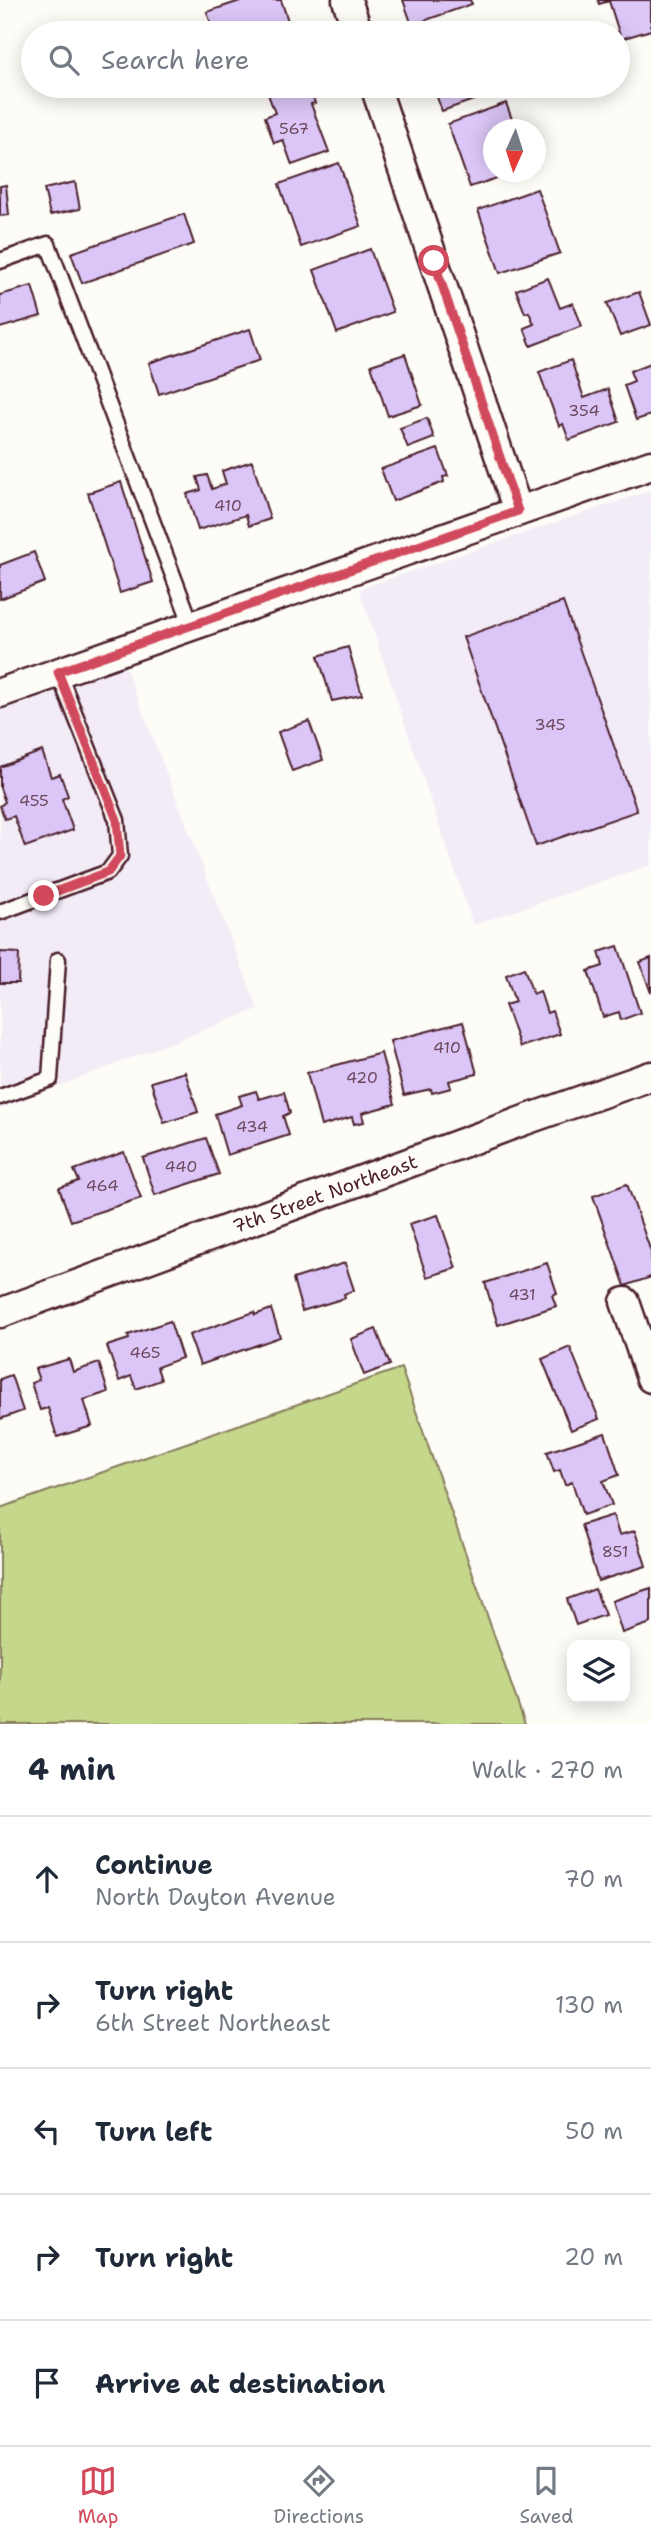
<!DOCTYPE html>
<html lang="en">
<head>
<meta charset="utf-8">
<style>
  body { margin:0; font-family:"Shantell Sans",sans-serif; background:#f6f6f7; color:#1f2937 }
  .controls { position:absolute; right:21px; bottom:21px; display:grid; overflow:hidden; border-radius:14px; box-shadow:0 4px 18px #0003 }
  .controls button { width:63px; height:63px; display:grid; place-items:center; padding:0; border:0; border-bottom:2px solid #e0e1e3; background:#fff; color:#1f2937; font:35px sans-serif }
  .compass { position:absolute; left:483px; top:119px; width:63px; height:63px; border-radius:50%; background:#fff; box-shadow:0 4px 18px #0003; rotate:183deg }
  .stop { position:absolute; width:21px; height:21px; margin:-16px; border:5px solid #d1495b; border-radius:50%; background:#fff }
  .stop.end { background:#d1495b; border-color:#fff; box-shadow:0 2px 7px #0008 }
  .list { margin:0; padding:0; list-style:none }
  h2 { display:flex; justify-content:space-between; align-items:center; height:91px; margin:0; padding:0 28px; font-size:30px }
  h2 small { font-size:23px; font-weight:400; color:#747a83 }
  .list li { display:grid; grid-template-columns:46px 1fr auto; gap:21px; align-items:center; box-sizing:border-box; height:126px; padding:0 28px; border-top:2px solid #e0e1e3 }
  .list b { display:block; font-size:26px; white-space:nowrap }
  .list p { margin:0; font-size:23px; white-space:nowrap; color:#747a83 }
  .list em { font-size:23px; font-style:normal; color:#747a83 }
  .icon { flex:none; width:38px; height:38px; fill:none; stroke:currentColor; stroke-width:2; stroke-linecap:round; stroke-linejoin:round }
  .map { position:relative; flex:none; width:651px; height:1724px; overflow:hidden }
  .search { position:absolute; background:#fff; box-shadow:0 4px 18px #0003; left:21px; right:21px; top:21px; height:77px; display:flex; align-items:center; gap:18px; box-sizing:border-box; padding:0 24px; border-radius:38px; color:#747a83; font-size:26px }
  .sheet { height:721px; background:#fff }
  nav { display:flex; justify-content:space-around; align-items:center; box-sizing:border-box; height:98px; border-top:2px solid #e0e1e3; background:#fff; font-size:19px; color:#747a83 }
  nav a { display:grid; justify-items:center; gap:4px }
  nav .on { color:#d1495b }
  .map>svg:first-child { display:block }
</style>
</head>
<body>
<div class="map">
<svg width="651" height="1724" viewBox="0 0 651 1724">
  <rect width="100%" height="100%" fill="#fdfcf7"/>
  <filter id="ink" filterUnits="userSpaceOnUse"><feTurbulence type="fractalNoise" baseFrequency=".0143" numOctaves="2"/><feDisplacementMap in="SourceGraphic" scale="14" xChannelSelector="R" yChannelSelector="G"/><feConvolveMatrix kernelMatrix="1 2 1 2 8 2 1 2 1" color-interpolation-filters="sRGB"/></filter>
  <g filter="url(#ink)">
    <g fill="#f3ecf7">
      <path d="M 651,490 L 651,865 L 473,925 L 359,589 Z"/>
      <path d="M 125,666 L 258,1009 L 0,1109 L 0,711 Z"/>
    </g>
    <path fill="#c4d78b" stroke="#877b5b" stroke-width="2" d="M 401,1368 L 525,1724 L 0,1724 L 0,1508 Z"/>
    <g fill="#dbc6f7" stroke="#4a1f2b" stroke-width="2">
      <path d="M 243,0 L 281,0 L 292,33 L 214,33 L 207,12 Z"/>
      <path d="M 403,0 L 470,0 L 472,4 L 412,25 Z"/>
      <path d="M 598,0 L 651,0 L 651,30 L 621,39 L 609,1 L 599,4 Z"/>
      <path d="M 265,86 L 309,86 L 315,103 L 311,104 L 329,152 L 292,165 L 283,140 L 274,143 L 265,117 L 275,113 Z"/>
      <path d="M 433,86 L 501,86 L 502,90 L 442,111 Z"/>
      <path d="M 506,103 L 516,130 L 494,130 L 494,172 L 515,172 L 470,187 L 448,124 Z"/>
      <path d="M 339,163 L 361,226 L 301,247 L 279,184 Z"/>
      <path d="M 75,182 L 80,209 L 50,215 L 44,189 Z"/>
      <path d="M 6,185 L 9,215 L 0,216 L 0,186 Z"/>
      <path d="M 537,189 L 560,253 L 500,273 L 478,210 Z"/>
      <path d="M 184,214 L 194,244 L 82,283 L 71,253 Z"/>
      <path d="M 370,249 L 393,312 L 337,333 L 314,270 Z"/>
      <path d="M 548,278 L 560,308 L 573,303 L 582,326 L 531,346 L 524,328 L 534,324 L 529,312 L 525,313 L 516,290 Z"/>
      <path d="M 32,286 L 41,316 L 0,328 L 0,295 Z"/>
      <path d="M 639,292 L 651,325 L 620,336 L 607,303 Z"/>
      <path d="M 250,329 L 260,360 L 159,394 L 149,363 Z"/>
      <path d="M 405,354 L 422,405 L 388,416 L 371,365 Z"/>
      <path d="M 571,360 L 584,398 L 608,389 L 619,422 L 569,440 L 563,424 L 559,426 L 539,372 Z"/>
      <path d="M 651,363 L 651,415 L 636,420 L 624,385 L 634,381 L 630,371 Z"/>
      <path d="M 427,418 L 434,438 L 408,448 L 400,428 Z"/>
      <path d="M 438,449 L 448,476 L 443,477 L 444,482 L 393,501 L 381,469 Z"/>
      <path d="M 252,461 L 270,519 L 249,526 L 246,515 L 198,530 L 187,494 L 201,490 L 197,477 L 207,475 L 212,489 L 226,484 L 222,471 Z"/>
      <path d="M 121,482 L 153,582 L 120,593 L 88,493 Z"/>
      <path d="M 34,552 L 45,582 L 0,599 L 0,565 Z"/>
      <path d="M 563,602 L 637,811 L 536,846 L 463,637 Z"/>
      <path d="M 348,647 L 362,695 L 332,701 L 318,656 Z"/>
      <path d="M 309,721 L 323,760 L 292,771 L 278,732 Z"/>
      <path d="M 42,751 L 51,777 L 60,774 L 68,796 L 62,799 L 73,830 L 25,847 L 14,816 L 5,819 L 0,806 L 5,802 L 0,788 L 0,767 Z"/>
      <path d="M 618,946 L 640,1013 L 621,1020 L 619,1012 L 603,1017 L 588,971 L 603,966 L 599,952 Z"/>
      <path d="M 0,952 L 19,953 L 18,983 L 0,983 Z"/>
      <path d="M 651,958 L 651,993 L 640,962 Z"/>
      <path d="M 524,968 L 533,994 L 540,991 L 547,1013 L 552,1011 L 560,1034 L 520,1047 L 505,1005 L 515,1002 L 506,975 Z"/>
      <path d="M 463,1022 L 477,1074 L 449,1081 L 451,1088 L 432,1093 L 431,1089 L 404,1095 L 390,1041 Z"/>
      <path d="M 381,1053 L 395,1104 L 362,1113 L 364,1122 L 354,1124 L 352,1117 L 321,1126 L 307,1073 Z"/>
      <path d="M 185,1072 L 198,1112 L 164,1123 L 151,1082 Z"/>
      <path d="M 256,1091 L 259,1099 L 284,1092 L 290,1113 L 283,1116 L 289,1135 L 227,1155 L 215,1114 L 242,1105 L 239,1096 Z"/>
      <path d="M 206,1138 L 219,1174 L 155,1195 L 143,1158 Z"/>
      <path d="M 124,1152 L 141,1198 L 71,1221 L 59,1188 L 79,1181 L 74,1170 Z"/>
      <path d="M 627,1184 L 651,1252 L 651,1277 L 625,1286 L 593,1196 Z"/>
      <path d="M 438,1215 L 456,1268 L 427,1277 L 409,1224 Z"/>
      <path d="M 345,1263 L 354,1290 L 344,1294 L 345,1298 L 302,1311 L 293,1279 Z"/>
      <path d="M 547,1263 L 557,1293 L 552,1295 L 556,1306 L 498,1325 L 485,1283 Z"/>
      <path d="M 271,1309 L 280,1337 L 200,1365 L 189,1335 L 254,1312 L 255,1315 Z"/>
      <path d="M 170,1321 L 182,1358 L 157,1367 L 161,1380 L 136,1389 L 131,1376 L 119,1381 L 107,1346 L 129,1339 L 128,1335 Z"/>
      <path d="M 376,1329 L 390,1365 L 364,1375 L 351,1339 Z"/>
      <path d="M 570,1347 L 599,1419 L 571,1430 L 542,1359 Z"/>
      <path d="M 69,1359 L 73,1372 L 99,1363 L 108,1392 L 84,1400 L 92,1426 L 57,1437 L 48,1408 L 40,1410 L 31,1383 L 39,1380 L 35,1369 Z"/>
      <path d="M 11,1375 L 23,1411 L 0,1419 L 0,1379 Z"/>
      <path d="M 605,1433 L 619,1475 L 603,1481 L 612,1505 L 583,1515 L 572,1482 L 565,1485 L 560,1470 L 554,1472 L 547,1452 Z"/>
      <path d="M 613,1515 L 619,1535 L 635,1531 L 646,1566 L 598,1581 L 581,1525 Z"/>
      <path d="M 651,1588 L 651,1623 L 622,1633 L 612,1601 Z"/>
      <path d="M 595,1589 L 605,1615 L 576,1625 L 567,1599 Z"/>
    </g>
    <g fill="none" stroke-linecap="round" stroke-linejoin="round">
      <g stroke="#4a1f2b" stroke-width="19">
        <g id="service">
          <path d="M 0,261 L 48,244 L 192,626"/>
          <path d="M 0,912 L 108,872 L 120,856 L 117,820 L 58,672"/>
          <path d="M 0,1097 L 50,1079 L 58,960"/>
        </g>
      </g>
      <g stroke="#4a1f2b" stroke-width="33">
        <g id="minor">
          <path d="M 347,0 L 358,33"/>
          <path d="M 375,86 L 518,511"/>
          <path d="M 0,693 L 651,465"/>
          <path d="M 625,1302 L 651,1378"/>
          <path d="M 0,1313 L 525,1120 L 651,1076"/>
        </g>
      </g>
      <use href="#service" stroke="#fdfcf7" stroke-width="14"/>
      <use href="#minor" stroke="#fdfcf7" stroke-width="28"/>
    </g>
  </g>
  <g fill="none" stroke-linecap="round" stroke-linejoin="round" filter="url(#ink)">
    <path stroke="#d1495b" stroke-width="9" d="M 44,896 L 108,872 L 120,856 L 117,820 L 58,672 L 518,511 L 434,261"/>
  </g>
  <g text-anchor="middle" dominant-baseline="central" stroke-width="5" stroke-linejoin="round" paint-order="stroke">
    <g font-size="16" fill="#6e495e">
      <text x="294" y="128">567</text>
      <text x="584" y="410">354</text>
      <text x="228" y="505">410</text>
      <text x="550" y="724">345</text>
      <text x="34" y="800">455</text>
      <text x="447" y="1047">410</text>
      <text x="362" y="1077">420</text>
      <text x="252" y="1126">434</text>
      <text x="181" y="1166">440</text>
      <text x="102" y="1185">464</text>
      <text x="522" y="1294">431</text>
      <text x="145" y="1352">465</text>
      <text x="615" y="1551">851</text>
    </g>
    <g font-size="19" fill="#4a1f2b" stroke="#fdfcf7">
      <text transform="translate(325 1194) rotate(-20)">7th Street Northeast</text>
    </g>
  </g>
</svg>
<div class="controls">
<button><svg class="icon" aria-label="layers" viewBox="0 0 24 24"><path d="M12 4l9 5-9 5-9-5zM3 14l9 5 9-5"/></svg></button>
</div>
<svg class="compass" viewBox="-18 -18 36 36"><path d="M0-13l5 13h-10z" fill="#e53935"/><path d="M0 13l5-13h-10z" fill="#747a83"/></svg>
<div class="stop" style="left:434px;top:261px"></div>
<div class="stop end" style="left:44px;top:896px"></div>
<div class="search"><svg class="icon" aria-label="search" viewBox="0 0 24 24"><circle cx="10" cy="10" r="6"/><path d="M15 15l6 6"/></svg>Search here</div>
</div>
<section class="sheet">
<h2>4 min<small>Walk · 270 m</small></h2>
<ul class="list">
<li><svg class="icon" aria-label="ahead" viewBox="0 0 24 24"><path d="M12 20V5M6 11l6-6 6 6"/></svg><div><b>Continue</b><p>North Dayton Avenue</p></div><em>70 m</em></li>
<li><svg class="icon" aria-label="right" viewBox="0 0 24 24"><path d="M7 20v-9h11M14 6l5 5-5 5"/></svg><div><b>Turn right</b><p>6th Street Northeast</p></div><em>130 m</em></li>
<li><svg class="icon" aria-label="left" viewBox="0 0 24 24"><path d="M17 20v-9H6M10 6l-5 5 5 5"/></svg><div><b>Turn left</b></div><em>50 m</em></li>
<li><svg class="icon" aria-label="right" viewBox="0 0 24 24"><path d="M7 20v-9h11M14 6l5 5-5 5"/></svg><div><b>Turn right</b></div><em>20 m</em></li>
<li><svg class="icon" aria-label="arrive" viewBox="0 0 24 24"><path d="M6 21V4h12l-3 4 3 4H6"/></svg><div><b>Arrive at destination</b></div></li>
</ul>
</section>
<nav>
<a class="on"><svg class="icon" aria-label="map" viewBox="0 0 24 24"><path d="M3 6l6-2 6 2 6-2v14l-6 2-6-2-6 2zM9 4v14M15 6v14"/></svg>Map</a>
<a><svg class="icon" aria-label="directions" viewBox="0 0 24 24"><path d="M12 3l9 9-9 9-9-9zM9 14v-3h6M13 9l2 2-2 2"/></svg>Directions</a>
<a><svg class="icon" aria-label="saved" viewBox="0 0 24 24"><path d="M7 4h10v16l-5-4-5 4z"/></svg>Saved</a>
</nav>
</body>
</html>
